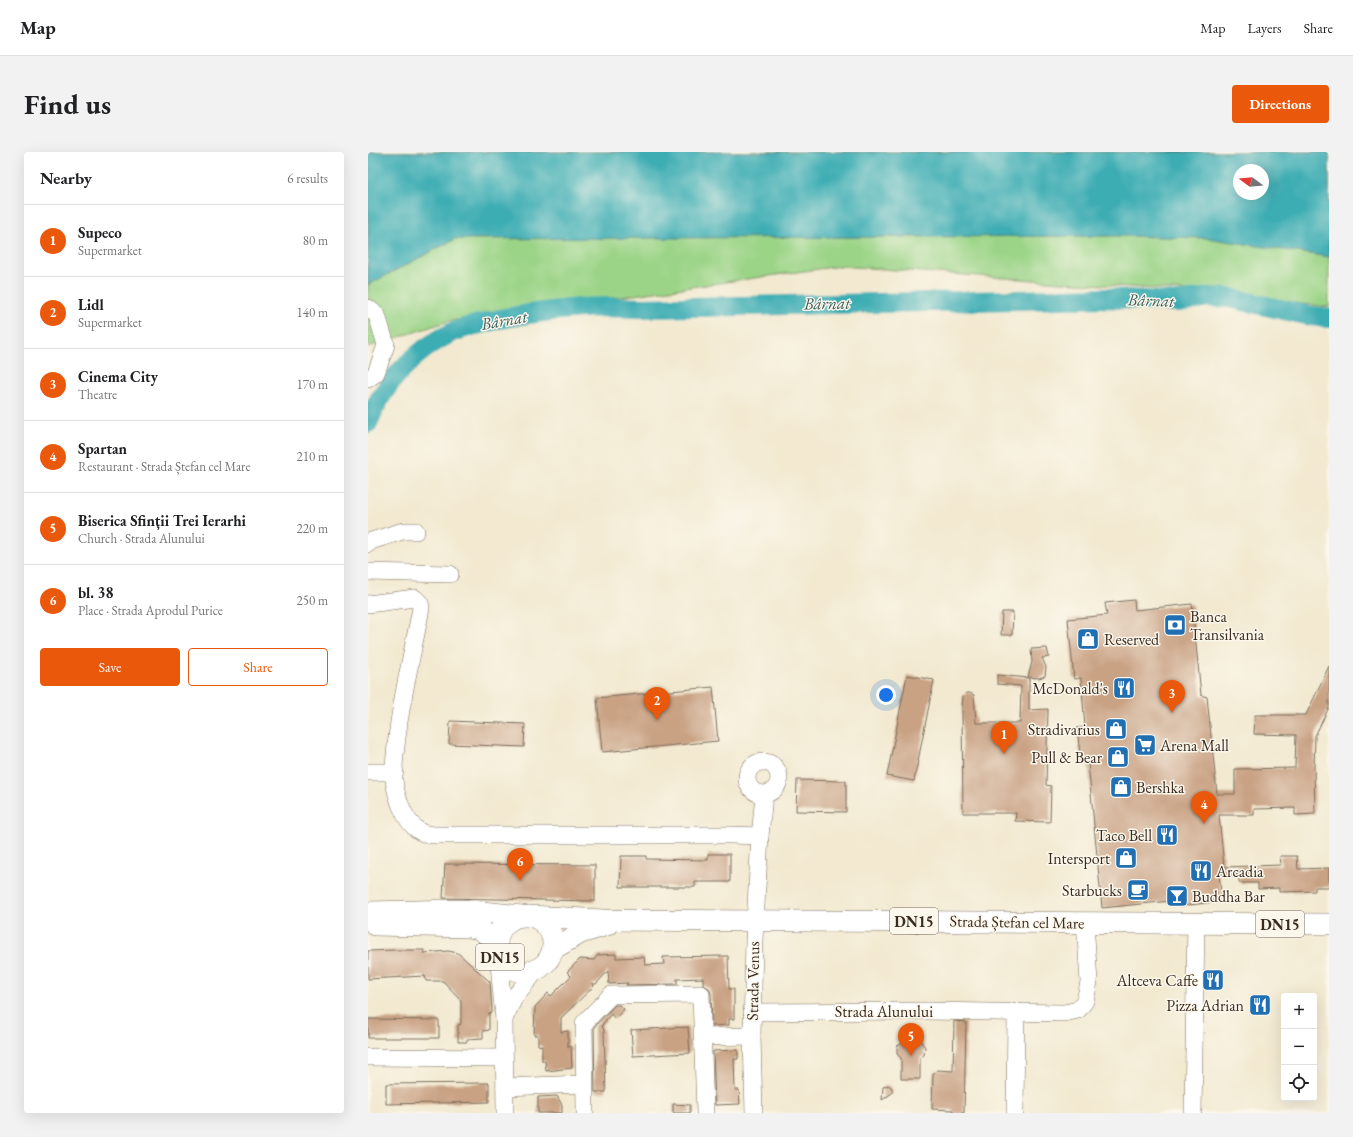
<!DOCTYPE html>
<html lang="en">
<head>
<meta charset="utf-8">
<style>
  body { margin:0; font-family:"EB Garamond",serif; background:#f2f2f2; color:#202124 }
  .controls { position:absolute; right:12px; bottom:12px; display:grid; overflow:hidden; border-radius:4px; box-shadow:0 4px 16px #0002 }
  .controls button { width:36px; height:36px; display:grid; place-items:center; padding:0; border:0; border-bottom:1px solid #e0e0e0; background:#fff; color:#202124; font:20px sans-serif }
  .compass { position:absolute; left:865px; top:12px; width:36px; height:36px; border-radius:50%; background:#fff; box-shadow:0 4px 16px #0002; rotate:286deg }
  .you { position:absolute; left:518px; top:543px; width:14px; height:14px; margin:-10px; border:3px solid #fff; border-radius:50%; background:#1a73e8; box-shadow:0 0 0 6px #1a73e833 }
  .badge { display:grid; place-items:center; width:26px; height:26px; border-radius:50%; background:#ea580c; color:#fff; font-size:13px; font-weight:700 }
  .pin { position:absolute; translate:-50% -33px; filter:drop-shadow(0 1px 2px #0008) }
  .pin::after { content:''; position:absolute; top:21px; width:14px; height:12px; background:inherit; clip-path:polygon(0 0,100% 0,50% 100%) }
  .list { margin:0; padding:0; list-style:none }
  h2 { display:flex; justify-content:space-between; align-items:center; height:52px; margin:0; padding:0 16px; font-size:17px }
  h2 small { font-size:13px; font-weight:400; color:#757577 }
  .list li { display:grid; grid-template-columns:26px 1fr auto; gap:12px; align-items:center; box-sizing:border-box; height:72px; padding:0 16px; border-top:1px solid #e0e0e0 }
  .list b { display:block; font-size:15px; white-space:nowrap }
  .list p { margin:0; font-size:13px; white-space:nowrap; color:#757577 }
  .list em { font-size:13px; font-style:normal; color:#757577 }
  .actions { display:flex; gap:8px; padding:12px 16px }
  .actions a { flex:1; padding:9px 0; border:1px solid #ea580c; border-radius:4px; text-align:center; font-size:14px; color:#ea580c }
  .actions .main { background:#ea580c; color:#fff }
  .icon { flex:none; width:22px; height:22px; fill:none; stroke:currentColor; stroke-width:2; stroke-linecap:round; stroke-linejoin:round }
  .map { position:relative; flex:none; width:961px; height:961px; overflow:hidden; border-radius:4px }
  header { display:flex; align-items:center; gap:24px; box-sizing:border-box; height:56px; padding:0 20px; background:#fff; border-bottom:1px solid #e0e0e0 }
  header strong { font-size:19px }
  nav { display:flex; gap:22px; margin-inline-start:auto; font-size:14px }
  .intro { display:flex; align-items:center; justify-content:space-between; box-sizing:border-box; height:96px; padding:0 24px }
  h1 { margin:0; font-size:28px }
  .button { padding:10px 18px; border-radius:4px; background:#ea580c; color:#fff; font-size:14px; font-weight:700 }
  main { display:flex; gap:24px; padding:0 24px }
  aside { flex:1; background:#fff; border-radius:4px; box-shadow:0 4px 16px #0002 }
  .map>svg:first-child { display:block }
</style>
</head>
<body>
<header>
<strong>Map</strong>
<nav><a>Map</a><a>Layers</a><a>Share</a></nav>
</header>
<div class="intro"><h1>Find us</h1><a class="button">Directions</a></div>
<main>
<aside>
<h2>Nearby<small>6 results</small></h2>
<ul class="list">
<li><span class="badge">1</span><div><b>Supeco</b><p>Supermarket</p></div><em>80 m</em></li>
<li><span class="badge">2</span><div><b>Lidl</b><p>Supermarket</p></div><em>140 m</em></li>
<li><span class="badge">3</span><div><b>Cinema City</b><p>Theatre</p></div><em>170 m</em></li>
<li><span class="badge">4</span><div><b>Spartan</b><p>Restaurant · Strada Ștefan cel Mare</p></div><em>210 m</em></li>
<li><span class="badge">5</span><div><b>Biserica Sfinții Trei Ierarhi</b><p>Church · Strada Alunului</p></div><em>220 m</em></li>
<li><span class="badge">6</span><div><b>bl. 38</b><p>Place · Strada Aprodul Purice</p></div><em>250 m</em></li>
</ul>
<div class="actions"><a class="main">Save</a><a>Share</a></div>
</aside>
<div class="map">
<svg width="961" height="961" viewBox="0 0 961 961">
  <rect width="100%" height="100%" fill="#fbf7ec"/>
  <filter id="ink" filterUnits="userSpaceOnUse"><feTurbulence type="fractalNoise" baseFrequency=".025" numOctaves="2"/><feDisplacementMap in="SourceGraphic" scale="8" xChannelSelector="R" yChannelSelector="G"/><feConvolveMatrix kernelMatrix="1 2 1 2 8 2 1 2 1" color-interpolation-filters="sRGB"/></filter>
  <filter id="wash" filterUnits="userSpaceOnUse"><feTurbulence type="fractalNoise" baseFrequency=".012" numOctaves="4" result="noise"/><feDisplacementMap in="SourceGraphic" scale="16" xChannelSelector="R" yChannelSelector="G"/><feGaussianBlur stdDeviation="0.9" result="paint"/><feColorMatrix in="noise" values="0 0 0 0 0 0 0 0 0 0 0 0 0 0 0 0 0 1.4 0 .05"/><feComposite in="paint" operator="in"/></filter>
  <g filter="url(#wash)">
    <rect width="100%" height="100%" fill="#f2e9d0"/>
    <path fill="#9bd487" stroke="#6b7f52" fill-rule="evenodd" d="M 0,0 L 961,0 L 961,155 L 846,141 L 472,114 L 81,169 L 0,195 ZM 871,18 L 895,18 L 895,42 L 871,42 Z"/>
    <path fill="#3cadb4" stroke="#3c6c69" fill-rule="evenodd" d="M 0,0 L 961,0 L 961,105 L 839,86 L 754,84 L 87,87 L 0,133 ZM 871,18 L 895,18 L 895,42 L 871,42 Z"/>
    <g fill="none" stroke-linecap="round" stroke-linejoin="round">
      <path stroke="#3cadb4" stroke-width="20" d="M 0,271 C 15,231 47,198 85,180 C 100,174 116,171 132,167 C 158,162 186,158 213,156 C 234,154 256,156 277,156 L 739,146 L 810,150 L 841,145 L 862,146 L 943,164 L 961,166"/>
    </g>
    <g id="blocks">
      <g fill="#c9a284">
        <path d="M 766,448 L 767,458 L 824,452 L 833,543 L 839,545 L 849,642 L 867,642 L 867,617 L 927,616 L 928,583 L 886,582 L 887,563 L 938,563 L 961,514 L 961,555 L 947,584 L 946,616 L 947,662 L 927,663 L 927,656 L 886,657 L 886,663 L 851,663 L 856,715 L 913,713 L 912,704 L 929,704 L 930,717 L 961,716 L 961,735 L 947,735 L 947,739 L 911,740 L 911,736 L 890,737 L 890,731 L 871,731 L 871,723 L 851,722 L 854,749 L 813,754 L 812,748 L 734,756 L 720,610 L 713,611 L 709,576 L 717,575 L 713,526 L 706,527 L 700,467 L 739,463 L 737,451 Z"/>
        <path d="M 634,460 L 645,460 L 644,483 L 633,483 Z"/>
        <path d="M 679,496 L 681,505 L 674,506 L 678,515 L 677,524 L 671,526 L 660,525 L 664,510 L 663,497 Z"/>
        <path d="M 539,523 L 566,528 L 546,629 L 519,624 Z"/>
        <path d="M 629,523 L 661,526 L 661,558 L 680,557 L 678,633 L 683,634 L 682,670 L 647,669 L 648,661 L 595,661 L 594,556 L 595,544 L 598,541 L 602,541 L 606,543 L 608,571 L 652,571 L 653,534 L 629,532 Z"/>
        <path d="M 345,535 L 350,589 L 234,600 L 229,546 Z"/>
        <path d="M 82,569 L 157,572 L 156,595 L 81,592 Z"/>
        <path d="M 429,628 L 478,629 L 478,660 L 428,659 Z"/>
        <path d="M 340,702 L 362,702 L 362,730 L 327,730 L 327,735 L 252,735 L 253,704 L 278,704 L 278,707 L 340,708 Z"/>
        <path d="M 77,712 L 227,713 L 227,749 L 75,746 Z"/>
        <path d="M 26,798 L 56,798 L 56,801 L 80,799 L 90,801 L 122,830 L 124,860 L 121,861 L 121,878 L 115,879 L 115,886 L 99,887 L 99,890 L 90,890 L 90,873 L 93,872 L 93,848 L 75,829 L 58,829 L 57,824 L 0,827 L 0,799 Z"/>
        <path d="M 248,802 L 248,806 L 276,805 L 277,813 L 296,812 L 295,805 L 360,804 L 361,837 L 366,837 L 366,867 L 361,867 L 361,873 L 344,874 L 343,841 L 341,836 L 335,833 L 335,826 L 309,827 L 309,832 L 258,833 L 260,831 L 241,832 L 240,819 L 228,832 L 224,832 L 226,834 L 193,866 L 193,880 L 200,879 L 200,895 L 203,894 L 204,916 L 178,919 L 177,909 L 174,909 L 174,894 L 170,893 L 170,883 L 166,883 L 167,855 L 180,841 L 183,844 L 203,824 L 199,820 L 212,807 L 226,808 L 230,803 Z"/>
        <path d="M 247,853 L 251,853 L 256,857 L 247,867 L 243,862 L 234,873 L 236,879 L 238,940 L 227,940 L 226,875 Z"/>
        <path d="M 0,867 L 71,868 L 71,886 L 0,886 Z"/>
        <path d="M 586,869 L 598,870 L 596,961 L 585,961 L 585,958 L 564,957 L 565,922 L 569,918 L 585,919 Z"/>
        <path d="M 320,875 L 322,901 L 265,904 L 263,878 Z"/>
        <path d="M 544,882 L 550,886 L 557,895 L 556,903 L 552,906 L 552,927 L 533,927 L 533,906 L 529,902 L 529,894 L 535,891 L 537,885 Z"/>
        <path d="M 370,898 L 370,907 L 366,907 L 367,938 L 371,938 L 372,952 L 347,953 L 345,899 Z"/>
        <path d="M 121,931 L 121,950 L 18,952 L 18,932 Z"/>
        <path d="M 520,933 L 524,936 L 524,941 L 514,948 L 515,935 Z"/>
        <path d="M 189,944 L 194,953 L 194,961 L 170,961 L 170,945 Z"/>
        <path d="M 305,952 L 322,953 L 322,961 L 305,961 Z"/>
      </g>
    </g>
  </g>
  <g filter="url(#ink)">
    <use href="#blocks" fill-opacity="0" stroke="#7b6d5c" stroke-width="1"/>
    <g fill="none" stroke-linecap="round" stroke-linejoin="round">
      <g stroke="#7b6d5c" stroke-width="18">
        <g id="minor">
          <path d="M 0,156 L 9,163 L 18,193 L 8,221 L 0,227"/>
          <path d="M 0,392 L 3,389 L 35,379 L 48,379"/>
          <path d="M 0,420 L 82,422"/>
          <path d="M 0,452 L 47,446 L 52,451 L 53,456 C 46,494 37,531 31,570 C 29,587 25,610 26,628 C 28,644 36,669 51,679 C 56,682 62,683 68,683 L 363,683 L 392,684 L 386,788 L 384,884 L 386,961"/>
          <circle cx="395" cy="626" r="16"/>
          <path d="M 0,620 L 27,620"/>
          <path d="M 392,684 L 396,643"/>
          <path d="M 130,801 L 136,867 L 137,961"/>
          <path d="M 384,860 L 559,859 L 696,861 L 710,858 L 717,849 L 721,830 L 717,770"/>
          <path d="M 136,867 L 147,844 L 169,818"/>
          <path d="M 335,885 L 384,884"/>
          <path d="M 0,905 L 136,906"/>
          <path d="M 137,935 L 216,932"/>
          <path d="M 217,961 L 216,871 L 243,843 L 333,842 L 337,961"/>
          <path d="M 647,961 L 648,861"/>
          <path d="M 825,961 L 828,771"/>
        </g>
      </g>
      <g stroke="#7b6d5c" stroke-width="22">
        <g id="major">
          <path d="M 0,760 L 94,758 L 153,764"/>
          <circle cx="157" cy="792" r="28"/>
          <path d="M 161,764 L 235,768 L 961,772"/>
          <path d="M 7,773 L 101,775 L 111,777 L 129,789"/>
          <path d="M 185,797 L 213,781 L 239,773"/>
        </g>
      </g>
      <use href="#minor" stroke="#fff" stroke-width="17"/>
      <use href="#major" stroke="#fff" stroke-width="21"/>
    </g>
  </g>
  <defs>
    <g id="bank-square" transform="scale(1.15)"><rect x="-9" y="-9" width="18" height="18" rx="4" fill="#1f6fb2" stroke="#fbf7ec"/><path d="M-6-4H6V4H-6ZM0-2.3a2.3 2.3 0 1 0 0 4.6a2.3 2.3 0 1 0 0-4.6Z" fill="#fff"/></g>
    <g id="shop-square" transform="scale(1.15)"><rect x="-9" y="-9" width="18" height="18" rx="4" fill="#1f6fb2" stroke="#fbf7ec"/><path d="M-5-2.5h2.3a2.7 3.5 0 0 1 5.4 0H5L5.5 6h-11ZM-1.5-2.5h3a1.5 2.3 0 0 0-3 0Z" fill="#fff"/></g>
    <g id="restaurant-square" transform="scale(1.15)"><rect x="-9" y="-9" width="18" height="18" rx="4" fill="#1f6fb2" stroke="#fbf7ec"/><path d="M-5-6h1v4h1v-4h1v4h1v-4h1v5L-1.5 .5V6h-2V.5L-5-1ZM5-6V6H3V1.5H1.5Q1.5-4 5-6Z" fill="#fff"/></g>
    <g id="supermarket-square" transform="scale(1.15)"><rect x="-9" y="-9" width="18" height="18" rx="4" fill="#1f6fb2" stroke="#fbf7ec"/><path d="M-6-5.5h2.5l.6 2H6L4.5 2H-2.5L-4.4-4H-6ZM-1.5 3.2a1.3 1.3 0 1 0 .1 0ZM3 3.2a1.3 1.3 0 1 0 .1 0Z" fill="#fff"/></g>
    <g id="cafe-square" transform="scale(1.15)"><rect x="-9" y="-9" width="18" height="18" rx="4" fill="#1f6fb2" stroke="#fbf7ec"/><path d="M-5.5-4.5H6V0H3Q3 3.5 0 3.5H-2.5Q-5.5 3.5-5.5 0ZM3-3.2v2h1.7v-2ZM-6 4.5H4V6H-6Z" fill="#fff"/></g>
    <g id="bar-square" transform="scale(1.15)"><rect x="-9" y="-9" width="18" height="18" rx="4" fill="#1f6fb2" stroke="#fbf7ec"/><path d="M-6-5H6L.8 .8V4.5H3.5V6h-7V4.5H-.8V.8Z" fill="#fff"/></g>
  </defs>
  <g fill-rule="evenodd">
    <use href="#bank-square" x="807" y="473"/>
    <use href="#shop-square" x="720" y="487"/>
    <use href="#restaurant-square" x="756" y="536"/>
    <use href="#shop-square" x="748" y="577"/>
    <use href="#supermarket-square" x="777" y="593"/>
    <use href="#shop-square" x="750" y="605"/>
    <use href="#shop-square" x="753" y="635"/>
    <use href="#restaurant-square" x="799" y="683"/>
    <use href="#shop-square" x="758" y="706"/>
    <use href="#restaurant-square" x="833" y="719"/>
    <use href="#cafe-square" x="770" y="738"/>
    <use href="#bar-square" x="809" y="744"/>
    <use href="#restaurant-square" x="845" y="828"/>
    <use href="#restaurant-square" x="892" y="853"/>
  </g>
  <g text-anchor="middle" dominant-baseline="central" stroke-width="3" stroke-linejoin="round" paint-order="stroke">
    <g fill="#fbf7ec" stroke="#75685c" stroke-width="1">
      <rect x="522" y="756" width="48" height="26" rx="3"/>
      <rect x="888" y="759" width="48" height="26" rx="3"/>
      <rect x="108" y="792" width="48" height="26" rx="3"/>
    </g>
    <g font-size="15" font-weight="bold" fill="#3b2a1e">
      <text x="546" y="769">DN15</text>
      <text x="912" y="772">DN15</text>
      <text x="132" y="805">DN15</text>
    </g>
    <g font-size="16" fill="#3b2a1e" stroke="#fbf7ec" text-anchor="end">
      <text x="822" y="464" text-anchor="start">Banca<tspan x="822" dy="18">Transilvania</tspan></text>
      <text x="736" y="487" text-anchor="start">Reserved</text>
      <text x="740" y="536">McDonald's</text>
      <text x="732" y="577">Stradivarius</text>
      <text x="792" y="593" text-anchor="start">Arena Mall</text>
      <text x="734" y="605">Pull &amp; Bear</text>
      <text x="768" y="635" text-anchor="start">Bershka</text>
      <text x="784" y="683">Taco Bell</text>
      <text x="742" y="706">Intersport</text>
      <text x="848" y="719" text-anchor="start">Arcadia</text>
      <text x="754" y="738">Starbucks</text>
      <text x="824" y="744" text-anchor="start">Buddha Bar</text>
      <text x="830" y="828">Altceva Caffe</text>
      <text x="876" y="853">Pizza Adrian</text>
    </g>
    <g font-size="16" fill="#3b2a1e" stroke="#fbf7ec">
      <text transform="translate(649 770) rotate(1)">Strada Ștefan cel Mare</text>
      <text transform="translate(385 829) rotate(-89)">Strada Venus</text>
      <text x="516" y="859">Strada Alunului</text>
    </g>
    <g font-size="17" font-style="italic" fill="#3b5e5a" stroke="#fbf7ec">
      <text transform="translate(783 148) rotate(2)">Bârnat</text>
      <text transform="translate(459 151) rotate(-1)">Bârnat</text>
      <text transform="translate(136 168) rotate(-10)">Bârnat</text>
    </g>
  </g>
</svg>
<div class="controls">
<button>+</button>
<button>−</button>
<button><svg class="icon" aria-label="locate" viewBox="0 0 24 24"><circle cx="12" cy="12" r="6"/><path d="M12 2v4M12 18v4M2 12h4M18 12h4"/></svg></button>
</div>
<svg class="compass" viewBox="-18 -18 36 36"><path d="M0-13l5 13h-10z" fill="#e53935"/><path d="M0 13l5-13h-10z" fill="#757577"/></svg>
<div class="you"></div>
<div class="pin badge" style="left:636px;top:602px">1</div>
<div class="pin badge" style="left:289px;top:568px">2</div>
<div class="pin badge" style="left:804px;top:561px">3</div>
<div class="pin badge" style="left:836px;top:672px">4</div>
<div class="pin badge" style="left:543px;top:904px">5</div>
<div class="pin badge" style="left:152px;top:729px">6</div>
</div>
</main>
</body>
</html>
